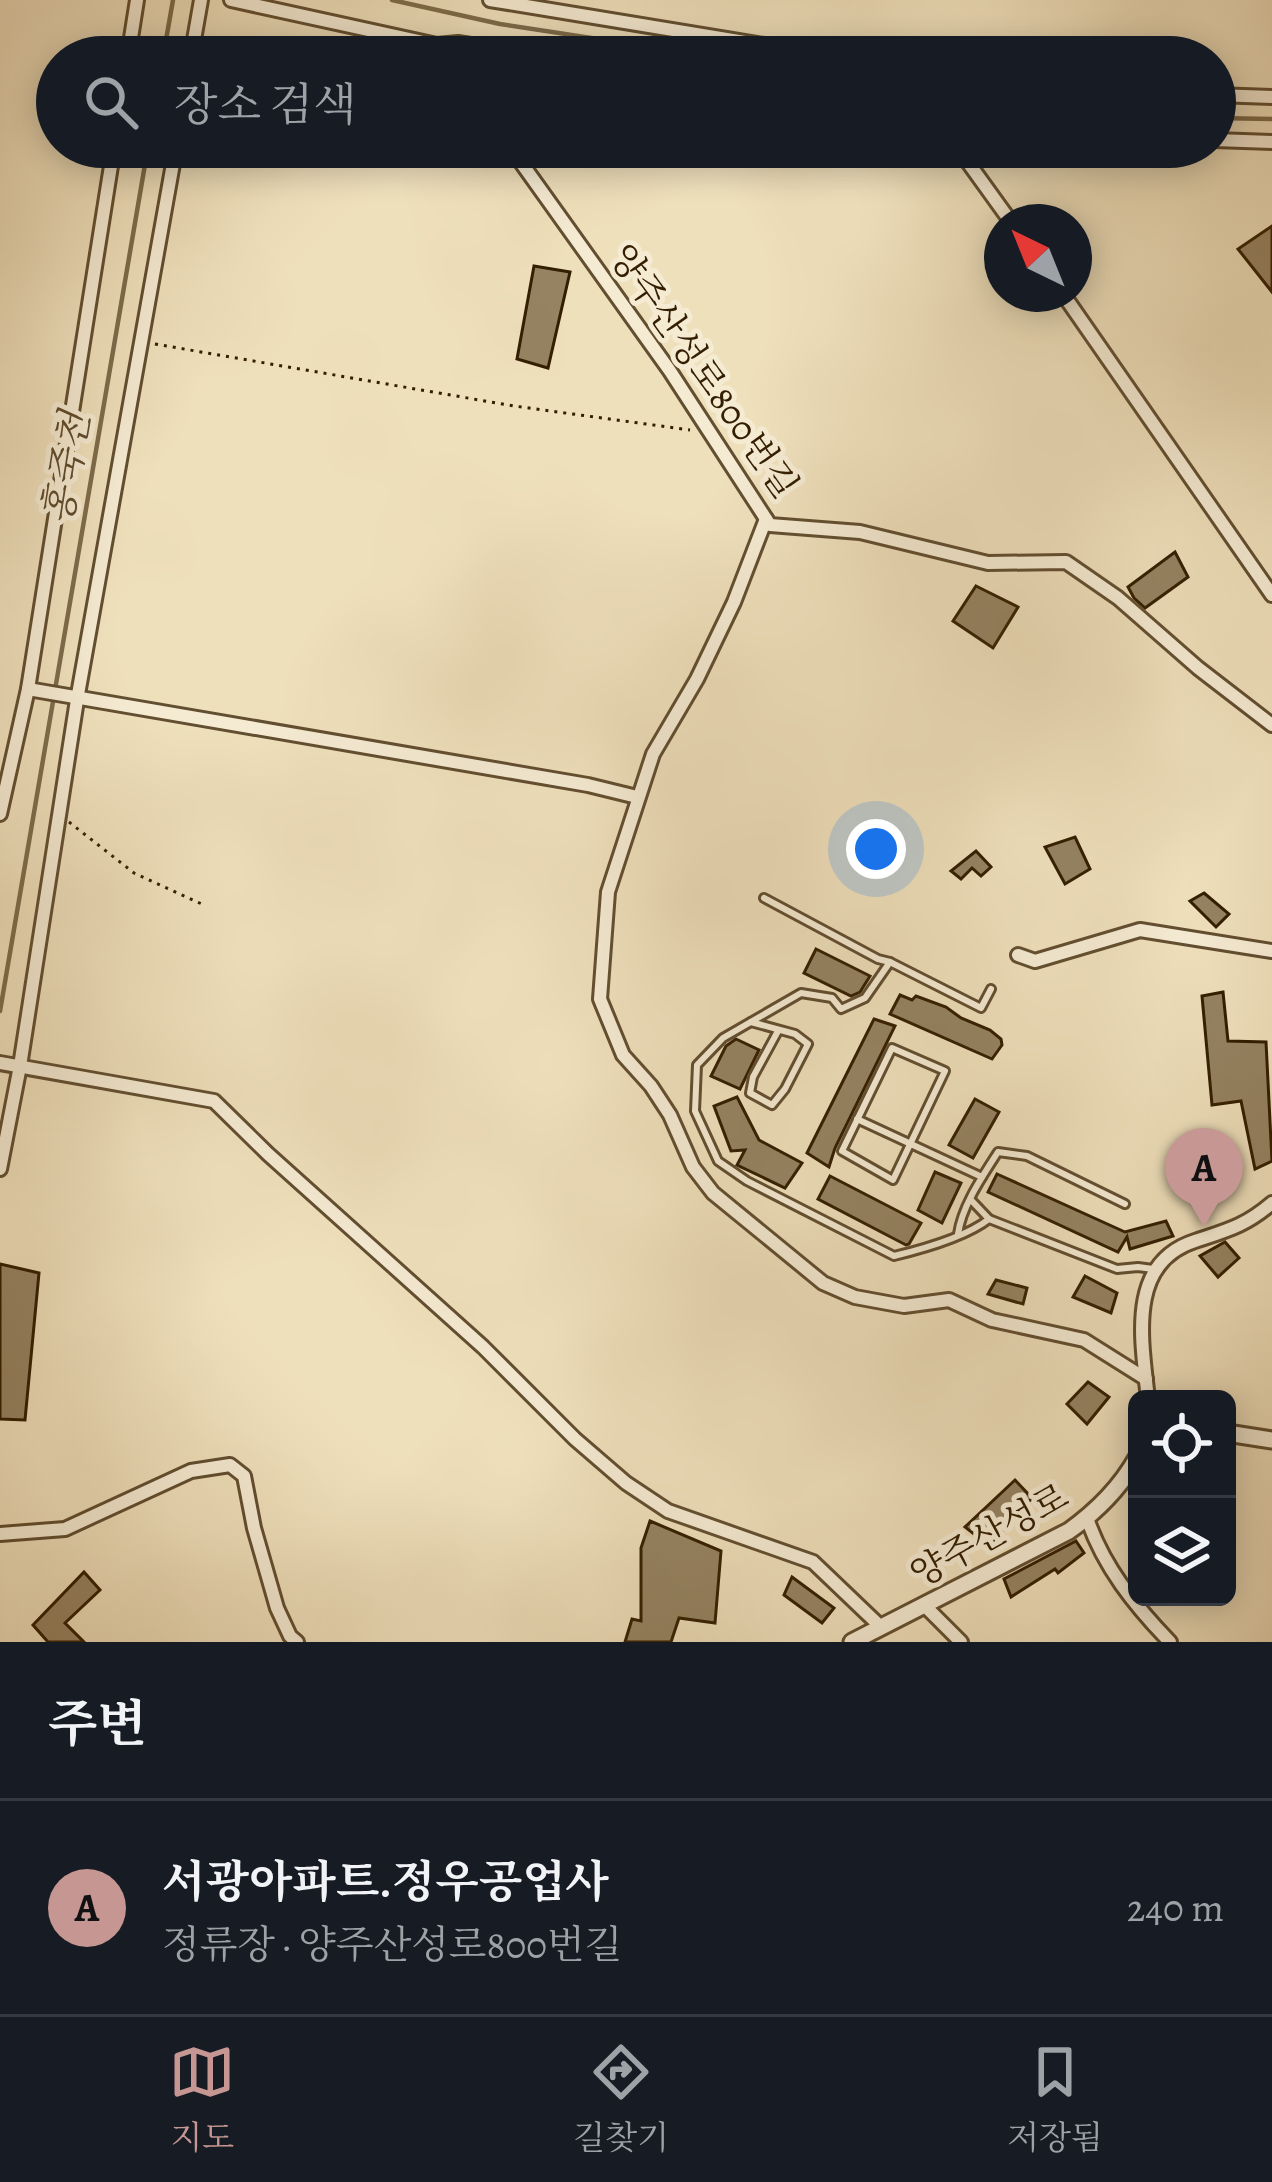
<!DOCTYPE html>
<html lang="ko">
<head>
<meta charset="utf-8">
<style>
  body { margin:0; font-family:Alegreya,"Noto Serif KR",serif; background:#242831; color:#f1f3f6 }
  .controls { position:absolute; right:36px; bottom:36px; display:grid; overflow:hidden; border-radius:18px; box-shadow:0 6px 30px #0003 }
  .controls button { width:108px; height:108px; display:grid; place-items:center; padding:0; border:0; border-bottom:3px solid #363941; background:#171b24; color:#f1f3f6; font:60px sans-serif }
  .compass { position:absolute; left:984px; top:204px; width:108px; height:108px; border-radius:50%; background:#171b24; box-shadow:0 6px 30px #0003; rotate:317deg }
  .you { position:absolute; left:876px; top:849px; width:42px; height:42px; margin:-30px; border:9px solid #fff; border-radius:50%; background:#1a73e8; box-shadow:0 0 0 18px #1a73e833 }
  .badge { display:grid; place-items:center; width:78px; height:78px; border-radius:50%; background:#c59692; color:#111; font-size:39px; font-weight:700 }
  .pin { position:absolute; translate:-50% -99px; filter:drop-shadow(0 3px 6px #0008) }
  .pin::after { content:''; position:absolute; top:63px; width:42px; height:36px; background:inherit; clip-path:polygon(0 0,100% 0,50% 100%) }
  .list { margin:0; padding:0; list-style:none }
  h2 { display:flex; justify-content:space-between; align-items:center; height:156px; margin:0; padding:0 48px; font-size:51px }
  h2 small { font-size:39px; font-weight:400; color:#9ea1a6 }
  .list li { display:grid; grid-template-columns:78px 1fr auto; gap:36px; align-items:center; box-sizing:border-box; height:216px; padding:0 48px; border-top:3px solid #363941 }
  .list b { display:block; font-size:45px; white-space:nowrap }
  .list p { margin:0; font-size:39px; white-space:nowrap; color:#9ea1a6 }
  .list em { font-size:39px; font-style:normal; color:#9ea1a6 }
  .icon { flex:none; width:66px; height:66px; fill:none; stroke:currentColor; stroke-width:2; stroke-linecap:round; stroke-linejoin:round }
  .map { position:relative; flex:none; width:1272px; height:1642px; overflow:hidden }
  .search { position:absolute; background:#171b24; box-shadow:0 6px 30px #0003; left:36px; right:36px; top:36px; height:132px; display:flex; align-items:center; gap:30px; box-sizing:border-box; padding:0 42px; border-radius:66px; color:#9ea1a6; font-size:45px }
  .sheet { height:372px; background:#171b24 }
  nav { display:flex; justify-content:space-around; align-items:center; box-sizing:border-box; height:168px; border-top:3px solid #363941; background:#171b24; font-size:33px; color:#9ea1a6 }
  nav a { display:grid; justify-items:center; gap:6px }
  nav .on { color:#c59692 }
  .map>svg:first-child { display:block }
</style>
</head>
<body>
<div class="map">
<svg width="1272" height="1642" viewBox="0 0 1272 1642">
  <rect width="100%" height="100%" fill="#efe0bc"/>
  <filter id="stains"><feTurbulence type="fractalNoise" baseFrequency=".00167" numOctaves="4"/><feColorMatrix values="0 0 0 0 .2 0 0 0 0 .09 0 0 0 0 .02 0 0 0 .5 -.17"/></filter>
  <radialGradient id="worn" r=".72"><stop offset=".6" stop-color="#630" stop-opacity="0"/><stop offset="1" stop-color="#630" stop-opacity=".3"/></radialGradient>
  <g fill="none" stroke-linecap="round" stroke-linejoin="round">
    <g stroke="#7d6b4b" stroke-width="4.5">
      <path d="M 392,0 L 500,24 L 716,57"/>
      <path d="M 163,57 L 173,0"/>
      <path d="M 1215,118 L 1272,119"/>
      <path d="M 0,1011 L 148,147"/>
    </g>
  </g>
  <g fill="#958362" stroke="#331e01" stroke-width="3">
    <path d="M 1272,226 L 1272,292 L 1238,249 Z"/>
    <path d="M 534,266 L 570,272 L 548,368 L 517,359 Z"/>
    <path d="M 1175,552 L 1188,577 L 1145,608 L 1134,598 L 1128,587 Z"/>
    <path d="M 976,586 L 1018,607 L 993,648 L 953,621 Z"/>
    <path d="M 1075,837 L 1090,869 L 1065,884 L 1045,847 Z"/>
    <path d="M 976,851 L 991,867 L 981,876 L 972,868 L 961,879 L 951,871 Z"/>
    <path d="M 1204,893 L 1229,914 L 1216,927 L 1190,901 Z"/>
    <path d="M 816,949 L 870,976 L 860,992 L 851,996 L 804,973 Z"/>
    <path d="M 1223,992 L 1228,1041 L 1266,1042 L 1272,1161 L 1255,1169 L 1241,1101 L 1212,1105 L 1202,996 Z"/>
    <path d="M 900,995 L 912,1000 L 916,996 L 946,1007 L 961,1018 L 990,1030 L 1001,1039 L 1002,1045 L 992,1059 L 890,1014 Z"/>
    <path d="M 874,1019 L 895,1026 L 835,1148 L 829,1167 L 807,1153 Z"/>
    <path d="M 736,1039 L 759,1050 L 740,1089 L 711,1076 L 726,1046 Z"/>
    <path d="M 737,1097 L 759,1140 L 802,1163 L 785,1188 L 737,1165 L 745,1150 L 731,1151 L 714,1106 Z"/>
    <path d="M 975,1099 L 999,1112 L 973,1158 L 949,1145 Z"/>
    <path d="M 935,1172 L 961,1183 L 942,1223 L 918,1210 Z"/>
    <path d="M 997,1174 L 1125,1232 L 1166,1221 L 1173,1236 L 1130,1249 L 1127,1237 L 1118,1252 L 988,1192 Z"/>
    <path d="M 830,1176 L 921,1223 L 909,1244 L 906,1245 L 818,1199 Z"/>
    <path d="M 1225,1242 L 1239,1258 L 1218,1277 L 1200,1256 Z"/>
    <path d="M 0,1264 L 39,1273 L 25,1420 L 0,1419 Z"/>
    <path d="M 1085,1276 L 1117,1293 L 1111,1313 L 1073,1297 Z"/>
    <path d="M 996,1280 L 1027,1288 L 1023,1304 L 988,1294 Z"/>
    <path d="M 1088,1382 L 1109,1397 L 1087,1424 L 1067,1404 Z"/>
    <path d="M 1015,1480 L 1032,1498 L 989,1546 L 965,1527 Z"/>
    <path d="M 650,1521 L 721,1551 L 715,1623 L 679,1618 L 671,1642 L 625,1642 L 632,1619 L 641,1621 L 641,1548 Z"/>
    <path d="M 1076,1541 L 1084,1553 L 1058,1573 L 1055,1569 L 1011,1597 L 1004,1579 Z"/>
    <path d="M 84,1572 L 100,1590 L 65,1623 L 84,1642 L 48,1642 L 33,1625 Z"/>
    <path d="M 792,1577 L 834,1608 L 822,1623 L 784,1595 Z"/>
  </g>
  <g fill="none" stroke-linecap="round" stroke-linejoin="round">
    <g stroke="#624e30" stroke-width="12">
      <g id="service">
        <path d="M 764,898 L 878,959 L 890,962 L 981,1008 L 991,989"/>
        <path d="M 890,962 L 865,998 L 841,1009 L 832,998 L 801,993 L 723,1038 L 697,1065 L 695,1111 L 718,1161 L 747,1181 L 894,1256 C 923,1249 966,1237 989,1219 L 1117,1269 L 1138,1267 L 1153,1269"/>
        <path d="M 751,1022 L 795,1034 L 808,1044 L 785,1089 L 772,1105 L 750,1093 L 753,1077 L 778,1031"/>
        <path d="M 892,1048 L 945,1071 L 893,1180 L 842,1151 Z"/>
        <path d="M 857,1119 L 982,1177"/>
        <path d="M 971,1200 L 989,1219"/>
        <path d="M 958,1234 C 962,1206 982,1177 998,1152 L 1027,1156 L 1125,1204"/>
      </g>
    </g>
    <g stroke="#624e30" stroke-width="18">
      <g id="minor">
        <path d="M 231,0 L 437,45 L 446,57"/>
        <path d="M 490,0 L 837,57"/>
        <path d="M 437,45 L 458,43 L 549,57"/>
        <path d="M 128,57 L 137,0"/>
        <path d="M 191,57 L 201,0"/>
        <path d="M 1215,95 L 1272,97"/>
        <path d="M 1215,140 L 1272,142"/>
        <path d="M 510,147 L 670,371 L 770,525 L 860,532 L 988,563 L 1066,562 L 1118,598 L 1198,668 L 1272,725"/>
        <path d="M 957,147 L 1011,222"/>
        <path d="M 1063,294 L 1272,595"/>
        <path d="M 766,519 L 734,602 L 697,679 L 653,754 L 608,892 L 600,999 L 623,1055 L 651,1086 L 670,1115 L 693,1167 L 713,1193 L 823,1283 L 855,1297 L 904,1306 L 949,1300 L 992,1320 L 1084,1340 L 1146,1379"/>
        <path d="M 28,689 L 588,785 L 637,797"/>
        <path d="M 0,814 L 28,689 L 114,147"/>
        <path d="M 1018,955 L 1035,961 L 1140,930 L 1272,951"/>
        <path d="M 0,1063 L 214,1101 L 268,1154 L 483,1347 L 575,1439 L 626,1483 L 668,1511 L 813,1562 L 881,1627"/>
        <path d="M 0,1169 L 20,1066 L 77,700 L 176,147"/>
        <path d="M 1148,1399 C 1142,1342 1126,1263 1195,1241 C 1228,1230 1245,1226 1272,1203"/>
        <path d="M 1087,1518 C 1103,1566 1135,1606 1170,1642"/>
        <path d="M 0,1534 L 65,1529 L 191,1471 L 230,1465 L 244,1476 L 254,1528 L 277,1608 L 290,1636 L 297,1642"/>
        <path d="M 925,1606 L 961,1642"/>
      </g>
    </g>
    <g stroke="#624e30" stroke-width="21">
      <g id="tertiary">
        <path d="M 1227,1433 L 1272,1440"/>
        <path d="M 852,1642 L 1069,1531 C 1097,1511 1120,1488 1137,1458"/>
      </g>
    </g>
    <g stroke="#331e01" stroke-width="3" stroke-dasharray="3 6" stroke-linecap="butt">
      <path d="M 155,344 L 514,406 L 690,430"/>
      <path d="M 69,822 L 134,873 L 204,905"/>
    </g>
    <use href="#service" stroke="#f5ebd3" stroke-width="6"/>
    <use href="#minor" stroke="#f5ebd3" stroke-width="12"/>
    <use href="#tertiary" stroke="#f5ebd3" stroke-width="15"/>
  </g>
  <g text-anchor="middle" dominant-baseline="central" stroke-width="10" stroke-linejoin="round" paint-order="stroke">
    <g font-size="36" fill="#331e01" stroke="#f5ebd3">
      <text transform="translate(704 371) rotate(55)">양주산성로800번길</text>
      <text transform="translate(989 1535) rotate(-29)">양주산성로</text>
    </g>
    <g font-size="39" font-style="italic" fill="#5e4b2c" stroke="#f5ebd3">
      <text transform="translate(66 468) rotate(-80)">홍죽천</text>
    </g>
  </g>
  <rect width="100%" height="100%" filter="url(#stains)"/>
  <rect width="100%" height="100%" fill="url(#worn)"/>
</svg>
<div class="controls">
<button><svg class="icon" aria-label="locate" viewBox="0 0 24 24"><circle cx="12" cy="12" r="6"/><path d="M12 2v4M12 18v4M2 12h4M18 12h4"/></svg></button>
<button><svg class="icon" aria-label="layers" viewBox="0 0 24 24"><path d="M12 4l9 5-9 5-9-5zM3 14l9 5 9-5"/></svg></button>
</div>
<svg class="compass" viewBox="-18 -18 36 36"><path d="M0-13l5 13h-10z" fill="#e53935"/><path d="M0 13l5-13h-10z" fill="#9ea1a6"/></svg>
<div class="you"></div>
<div class="pin badge" style="left:1204px;top:1227px">A</div>
<div class="search"><svg class="icon" aria-label="search" viewBox="0 0 24 24"><circle cx="10" cy="10" r="6"/><path d="M15 15l6 6"/></svg>장소 검색</div>
</div>
<section class="sheet">
<h2>주변<small></small></h2>
<ul class="list">
<li><span class="badge">A</span><div><b>서광아파트.정우공업사</b><p>정류장 · 양주산성로800번길</p></div><em>240 m</em></li>
</ul>
</section>
<nav>
<a class="on"><svg class="icon" aria-label="map" viewBox="0 0 24 24"><path d="M3 6l6-2 6 2 6-2v14l-6 2-6-2-6 2zM9 4v14M15 6v14"/></svg>지도</a>
<a><svg class="icon" aria-label="directions" viewBox="0 0 24 24"><path d="M12 3l9 9-9 9-9-9zM9 14v-3h6M13 9l2 2-2 2"/></svg>길찾기</a>
<a><svg class="icon" aria-label="saved" viewBox="0 0 24 24"><path d="M7 4h10v16l-5-4-5 4z"/></svg>저장됨</a>
</nav>
</body>
</html>
